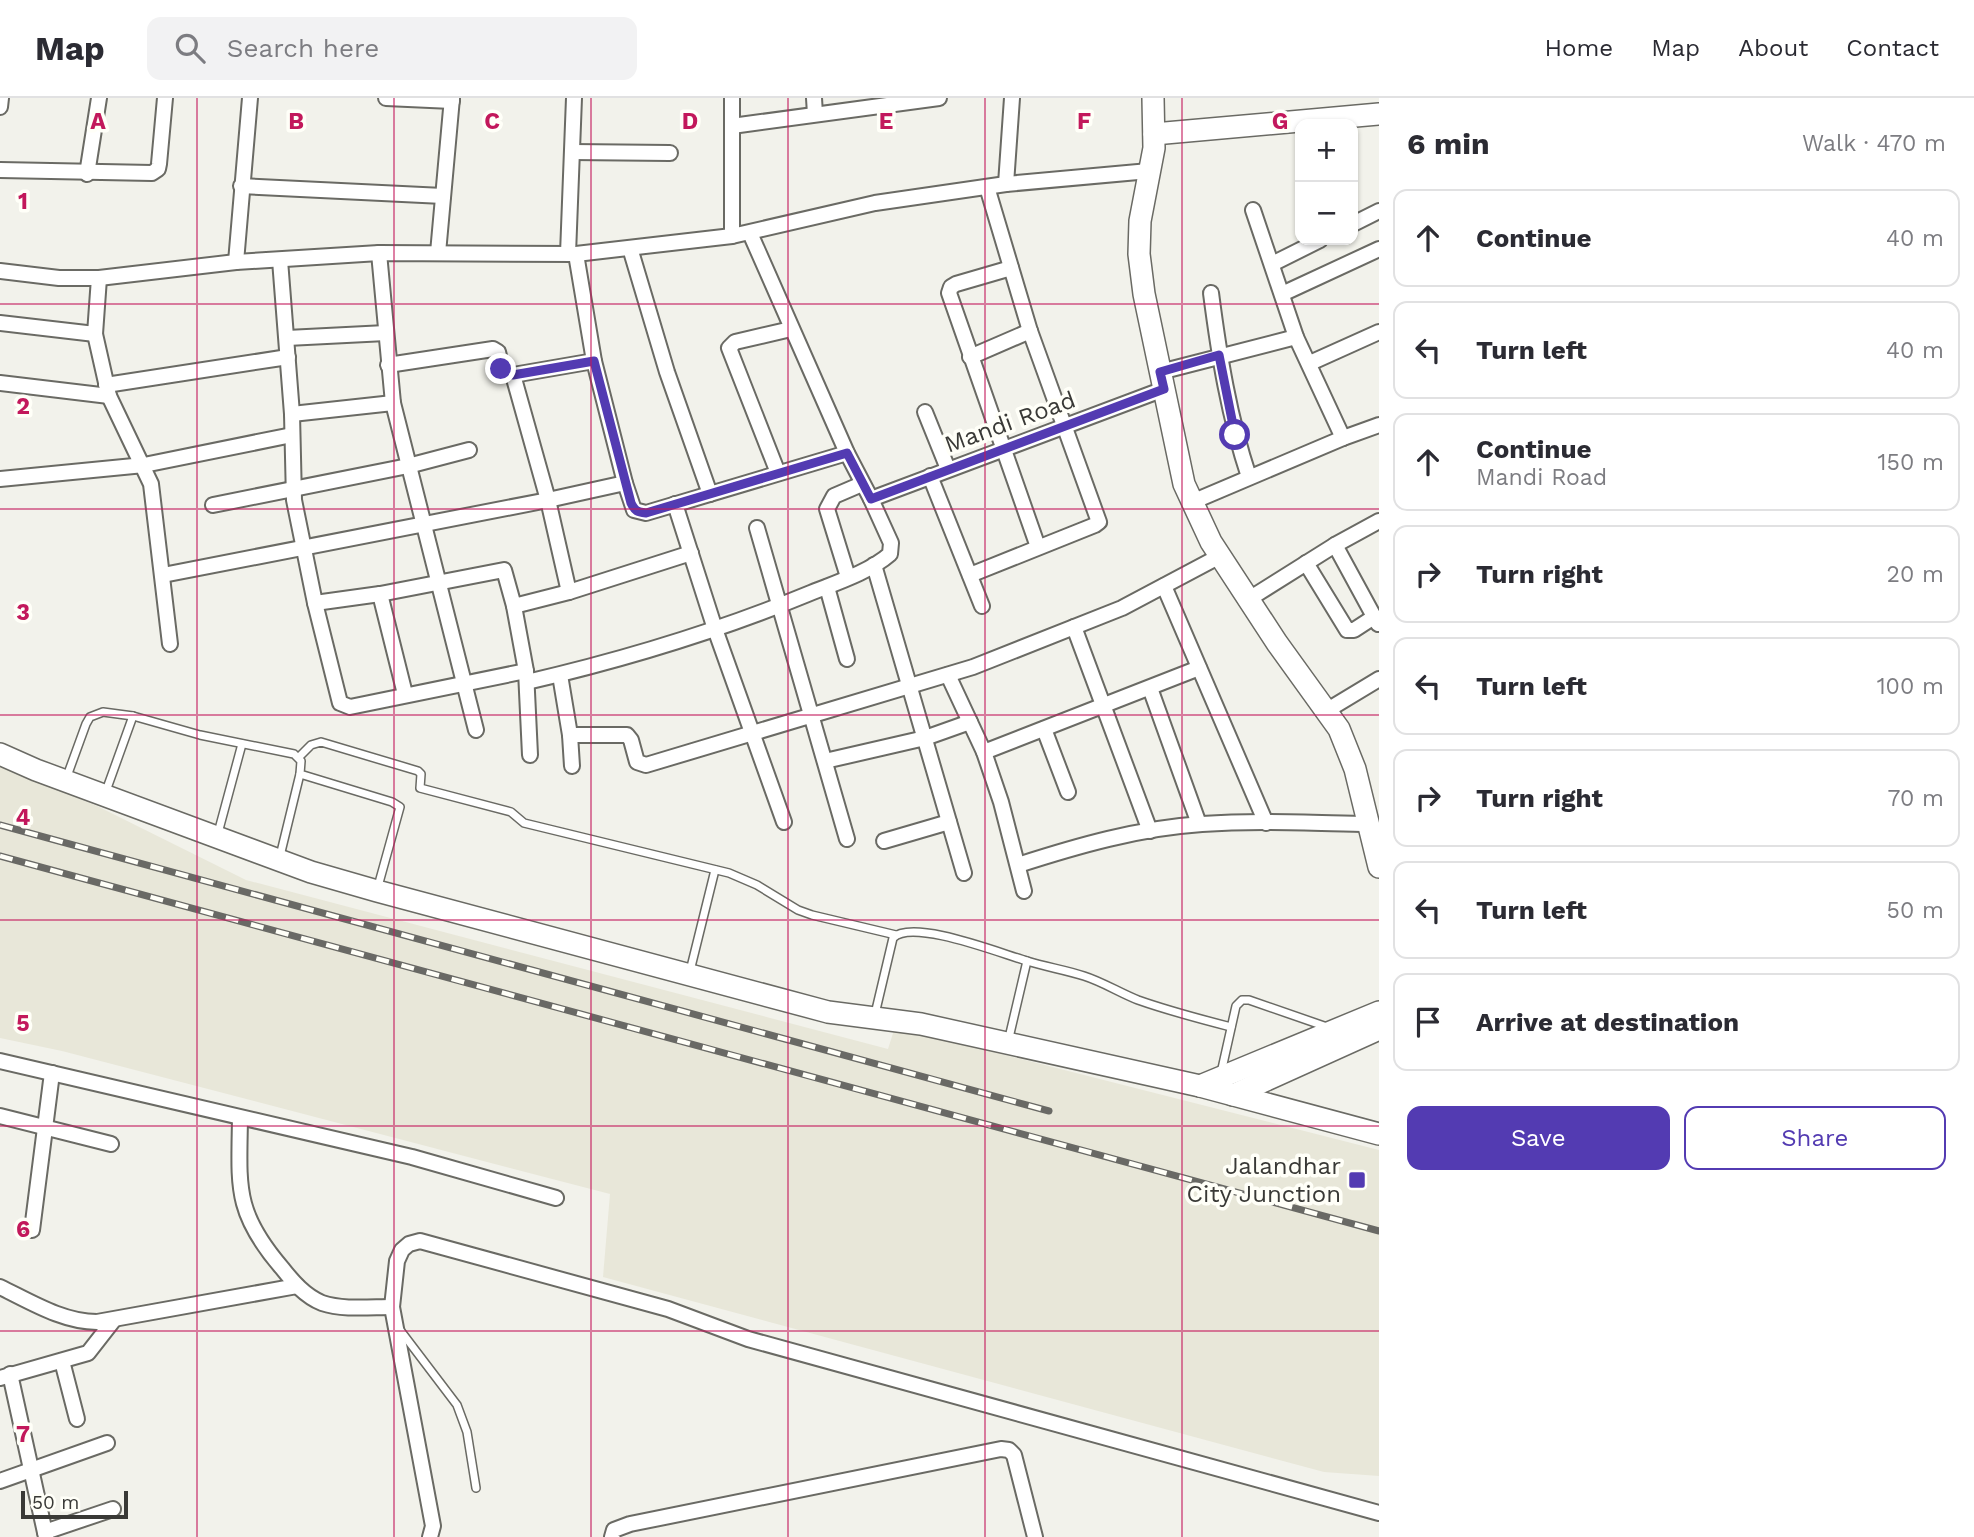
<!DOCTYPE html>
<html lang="en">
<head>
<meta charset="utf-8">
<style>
  body { margin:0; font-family:"Work Sans",sans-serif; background:#f2f2f3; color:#2b2b33 }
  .controls { position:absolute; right:21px; top:21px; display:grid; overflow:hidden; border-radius:14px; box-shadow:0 2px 5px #0004 }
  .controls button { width:63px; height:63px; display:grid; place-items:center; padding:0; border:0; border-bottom:2px solid #e1e1e2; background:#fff; color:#2b2b33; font:35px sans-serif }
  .scale { position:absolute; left:21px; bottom:18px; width:107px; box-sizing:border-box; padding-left:7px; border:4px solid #393936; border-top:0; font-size:19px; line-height:24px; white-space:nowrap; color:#393936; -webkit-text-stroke:5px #fffff8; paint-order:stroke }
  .stop { position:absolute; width:21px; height:21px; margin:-16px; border:5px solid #533bb2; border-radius:50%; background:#fff }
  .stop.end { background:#533bb2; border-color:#fff; box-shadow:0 2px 7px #0008 }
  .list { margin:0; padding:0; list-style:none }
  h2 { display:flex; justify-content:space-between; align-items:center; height:91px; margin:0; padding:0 28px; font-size:30px }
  h2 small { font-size:23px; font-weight:400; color:#7c7c81 }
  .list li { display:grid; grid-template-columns:46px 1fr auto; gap:21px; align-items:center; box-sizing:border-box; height:98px; margin:0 14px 14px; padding:0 14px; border:2px solid #e1e1e2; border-radius:14px }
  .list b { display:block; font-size:26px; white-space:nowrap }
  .list p { margin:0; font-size:23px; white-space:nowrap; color:#7c7c81 }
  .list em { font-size:23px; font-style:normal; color:#7c7c81 }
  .actions { display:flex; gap:14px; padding:21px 28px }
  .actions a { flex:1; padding:16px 0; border:2px solid #533bb2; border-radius:14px; text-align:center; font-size:24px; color:#533bb2 }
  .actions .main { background:#533bb2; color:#fff }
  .icon { flex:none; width:38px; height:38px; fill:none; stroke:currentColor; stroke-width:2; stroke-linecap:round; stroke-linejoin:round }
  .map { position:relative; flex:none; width:1379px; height:1439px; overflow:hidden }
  header { display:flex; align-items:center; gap:42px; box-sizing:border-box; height:98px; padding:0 35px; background:#fff; border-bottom:2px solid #e1e1e2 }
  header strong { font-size:33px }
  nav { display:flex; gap:38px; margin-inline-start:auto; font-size:24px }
  .search { width:490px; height:63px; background:#f2f2f3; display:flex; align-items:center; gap:18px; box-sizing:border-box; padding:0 24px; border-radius:14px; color:#7c7c81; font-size:26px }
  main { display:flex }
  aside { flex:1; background:#fff }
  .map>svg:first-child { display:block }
</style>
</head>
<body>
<header>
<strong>Map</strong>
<div class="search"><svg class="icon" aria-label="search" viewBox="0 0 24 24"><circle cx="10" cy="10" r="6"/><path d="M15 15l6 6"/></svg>Search here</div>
<nav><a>Home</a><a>Map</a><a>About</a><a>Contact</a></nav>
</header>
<main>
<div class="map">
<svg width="1379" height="1439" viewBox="0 0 1379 1439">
  <rect width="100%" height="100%" fill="#f2f2eb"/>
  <path fill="#e8e7d9" d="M 0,668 L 97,708 L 246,782 L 888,951 L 895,929 L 1379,1052 L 1379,1378 L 1324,1374 L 603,1179 L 610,1096 L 62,953 L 0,940 Z"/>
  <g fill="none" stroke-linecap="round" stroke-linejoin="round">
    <g stroke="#6a6a64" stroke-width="10">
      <g id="lane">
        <path d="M 299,659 L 311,647 L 321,644 L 418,673 L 421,676 L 420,690 L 511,714 L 524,725 L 729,775 L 757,787 L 798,812 L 812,817 L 896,837"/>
        <path d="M 66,681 L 86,626 L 90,619 L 103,614 L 133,618 L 200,637 L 294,656 L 301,663 L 300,676 L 392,704 L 400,709 L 377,792"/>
        <path d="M 106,693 L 133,618"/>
        <path d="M 218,735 L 242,646"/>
        <path d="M 280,758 L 300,676"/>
        <path d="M 690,873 L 715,772"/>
        <path d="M 875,916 L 893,840 C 912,820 1002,856 1027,863 C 1046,869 1066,872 1084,878 C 1103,884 1120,895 1138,902 C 1169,913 1200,921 1231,929"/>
        <path d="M 1008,944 L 1027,863"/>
        <path d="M 1221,975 L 1236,908 L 1242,902 L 1249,902 L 1327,929"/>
        <path d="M 400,1232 L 457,1307 L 467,1334 L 476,1390"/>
      </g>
    </g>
    <g stroke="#6a6a64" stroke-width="18">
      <g id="street">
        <path d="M 386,0 L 452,3"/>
        <path d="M 814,0 L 815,16"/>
        <path d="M 0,9 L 1,0"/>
        <path d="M 732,28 L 939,0"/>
        <path d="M 572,54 L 670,55"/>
        <path d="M 0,72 L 152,75 L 158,71 L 159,66 L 165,0"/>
        <path d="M 87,76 L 99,0"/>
        <path d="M 1006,86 L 1012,0"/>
        <path d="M 241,88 L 443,98"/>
        <path d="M 1253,112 L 1296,239 L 1343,340"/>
        <path d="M 1353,126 L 1379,113"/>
        <path d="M 732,138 L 732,0"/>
        <path d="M 630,150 L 667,274 L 710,396"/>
        <path d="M 379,155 L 393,305 L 476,632"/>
        <path d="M 438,155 L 452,0"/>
        <path d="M 568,156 L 574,0"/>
        <path d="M 576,156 L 594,263 L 625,385 L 634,412 L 646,415 L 847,355"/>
        <path d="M 280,162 L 292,316 L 294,402 L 315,505 L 340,605 L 350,609 L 526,573"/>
        <path d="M 236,164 L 250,0"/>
        <path d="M 1272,166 L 1320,142"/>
        <path d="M 1011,170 L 956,186 L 951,189 L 949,195 L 1038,449"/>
        <path d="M 0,173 L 59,180 L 99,180 L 236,164 L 379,155 L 576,156 L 732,138 L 875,105 L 1006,86 L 1149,73"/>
        <path d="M 1211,195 C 1219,257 1229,319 1249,379"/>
        <path d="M 1282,196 L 1379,151"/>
        <path d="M 0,225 L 95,236 L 99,180"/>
        <path d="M 95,236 L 109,298 L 151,386 L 170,546"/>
        <path d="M 287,240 L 386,235"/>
        <path d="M 970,259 L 1030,233"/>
        <path d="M 1310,265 L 1379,234"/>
        <path d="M 388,267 L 493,251 L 498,254 L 503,274 L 513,277 L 594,263"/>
        <path d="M 1160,274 L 1296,239"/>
        <path d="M 513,277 L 548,402 L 569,494"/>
        <path d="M 0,285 L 109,298"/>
        <path d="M 106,287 L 288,259"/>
        <path d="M 925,314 L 948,371"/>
        <path d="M 292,316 L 393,305"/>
        <path d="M 778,375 L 729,250 L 735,244 L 791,231"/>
        <path d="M 930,378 L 982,508"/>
        <path d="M 0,381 L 144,367 L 292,337"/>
        <path d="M 871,401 L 1164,291"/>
        <path d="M 1192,404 L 1343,340 L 1379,327"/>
        <path d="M 675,406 L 715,531 L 784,724"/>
        <path d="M 213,407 L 408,368 L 469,352"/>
        <path d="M 757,430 L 847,741"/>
        <path d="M 1335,447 L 1378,526"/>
        <path d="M 1306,465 L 1347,532 L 1354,532 L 1374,519"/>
        <path d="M 874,467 L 964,775"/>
        <path d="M 163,477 L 548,402 L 625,385"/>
        <path d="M 970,477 L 1095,427 L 1099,424 L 1030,233 L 987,89"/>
        <path d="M 848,479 L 827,411 L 834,398 L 862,386"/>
        <path d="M 1164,488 L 1266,725"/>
        <path d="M 827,489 L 847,561"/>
        <path d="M 380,496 L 405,596"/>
        <path d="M 1249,501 L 1335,447 L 1379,423"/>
        <path d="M 315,505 L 380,496 L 504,472 L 514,508 L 526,573 L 530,657"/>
        <path d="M 514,508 L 569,494 L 691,455"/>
        <path d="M 1074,529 L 1150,733"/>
        <path d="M 560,577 L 570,637 L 572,668"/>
        <path d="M 948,577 L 984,654 L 1001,704 L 1024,793"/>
        <path d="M 527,584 C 622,562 718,533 808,496 C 835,485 868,475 890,456 L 891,445 L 871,401 L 847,355 L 750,135"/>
        <path d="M 1150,590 L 1199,726"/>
        <path d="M 1326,613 L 1379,581"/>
        <path d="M 1044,631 L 1068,694"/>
        <path d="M 570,637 L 627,637 L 631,642 L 637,664 L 646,667 L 973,569 L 1122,510 L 1220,458"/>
        <path d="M 984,654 L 1199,570"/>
        <path d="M 825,663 L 925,640 L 970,624"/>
        <path d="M 884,743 L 949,724"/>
        <path d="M 1018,767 C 1077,748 1139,730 1202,726 C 1257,722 1313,725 1369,726"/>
        <path d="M 0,963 L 412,1059 L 556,1100"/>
        <path d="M 0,1018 L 111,1046"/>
        <path d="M 240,1020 C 239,1089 234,1114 282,1170 C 293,1184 305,1198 322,1205 C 343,1212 370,1209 392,1209"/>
        <path d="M 32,1132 L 52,975"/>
        <path d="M 0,1189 C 31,1204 63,1224 97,1224 L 297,1188"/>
        <path d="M 62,1263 L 77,1321"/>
        <path d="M 10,1276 L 46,1439"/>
        <path d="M 0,1280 L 88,1255 L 113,1223"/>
        <path d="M 0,1383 L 107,1345"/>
        <path d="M 45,1434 L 113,1411"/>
        <path d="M 430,1439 L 433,1428 L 392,1209 L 397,1163 L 402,1152 L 409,1146 L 420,1143 L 668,1211 L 748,1241 L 1379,1415"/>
        <path d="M 612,1439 L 614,1432 L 630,1426 L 1001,1351 L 1009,1352 L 1014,1357 L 1035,1439"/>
      </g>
    </g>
    <g stroke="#6a6a64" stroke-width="24">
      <g id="secondary">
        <path d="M 1153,0 L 1154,50 L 1140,123 L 1139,156 L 1144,196 L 1184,386 L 1211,444 L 1277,545 L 1339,631 L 1355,671 L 1379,769"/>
        <path d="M 1154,36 L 1379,16"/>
        <path d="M 0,656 L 36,672 L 311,774 L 377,793 L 828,914 L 921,926 L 1200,988 L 1379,1036"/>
        <path d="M 1200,988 L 1379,914 L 1379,921"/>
        <path d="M 1233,997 L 1379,931"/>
      </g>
    </g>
    <use href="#lane" stroke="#fff" stroke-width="7"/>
    <use href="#street" stroke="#fff" stroke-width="14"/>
    <use href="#secondary" stroke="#fff" stroke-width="21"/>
    <g stroke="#696965" stroke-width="7">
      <g id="rail">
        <path d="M 0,727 L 1049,1013"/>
        <path d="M 0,758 L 1379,1133"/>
      </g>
    </g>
    <use href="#rail" stroke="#fffff8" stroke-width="4.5" stroke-dasharray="13" stroke-linecap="butt"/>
  </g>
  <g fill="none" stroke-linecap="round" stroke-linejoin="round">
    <path stroke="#533bb2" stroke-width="9" d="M 501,271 L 506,276 L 513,277 L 594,263 L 631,405 C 635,413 637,414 646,415 L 847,355 L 871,401 L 1164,291 L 1160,274 L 1219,257 L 1235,337"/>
  </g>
  <path fill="none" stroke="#c2185b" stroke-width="2" stroke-opacity="0.55" d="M 197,0 L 197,1439M 394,0 L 394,1439M 591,0 L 591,1439M 788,0 L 788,1439M 985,0 L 985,1439M 1182,0 L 1182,1439M 0,206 L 1379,206M 0,411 L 1379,411M 0,617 L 1379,617M 0,822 L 1379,822M 0,1028 L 1379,1028M 0,1233 L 1379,1233"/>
  <rect fill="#533bb2" stroke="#fffff8" stroke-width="2.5" x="1348" y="1073" width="18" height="18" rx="3.5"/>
  <g text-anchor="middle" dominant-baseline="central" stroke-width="7" stroke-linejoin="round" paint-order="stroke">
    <g font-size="24" fill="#393936" stroke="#fffff8">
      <text transform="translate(1010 324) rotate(-20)">Mandi Road</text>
    </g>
    <g font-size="24" fill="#393936" stroke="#fffff8" text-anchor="end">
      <text x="1341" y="1068">Jalandhar<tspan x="1341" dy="28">City Junction</tspan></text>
    </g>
  </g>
  <g font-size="23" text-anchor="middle" font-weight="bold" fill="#c2185b" stroke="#fffff8" stroke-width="7" stroke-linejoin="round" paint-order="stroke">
    <text x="98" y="31">A</text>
    <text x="296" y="31">B</text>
    <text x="492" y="31">C</text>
    <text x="690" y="31">D</text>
    <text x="886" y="31">E</text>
    <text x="1084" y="31">F</text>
    <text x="1280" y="31">G</text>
    <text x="23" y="111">1</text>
    <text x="23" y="316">2</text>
    <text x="23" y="522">3</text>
    <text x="23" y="727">4</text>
    <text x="23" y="933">5</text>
    <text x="23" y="1139">6</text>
    <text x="23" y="1344">7</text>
  </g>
</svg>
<div class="controls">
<button>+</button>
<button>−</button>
</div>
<div class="scale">50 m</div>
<div class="stop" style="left:1235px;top:337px"></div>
<div class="stop end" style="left:501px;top:271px"></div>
</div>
<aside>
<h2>6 min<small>Walk · 470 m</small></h2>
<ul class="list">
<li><svg class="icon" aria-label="ahead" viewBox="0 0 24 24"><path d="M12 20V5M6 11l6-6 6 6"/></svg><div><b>Continue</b></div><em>40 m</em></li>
<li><svg class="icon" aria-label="left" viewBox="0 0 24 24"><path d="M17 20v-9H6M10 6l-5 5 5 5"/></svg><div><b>Turn left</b></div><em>40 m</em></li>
<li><svg class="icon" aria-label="ahead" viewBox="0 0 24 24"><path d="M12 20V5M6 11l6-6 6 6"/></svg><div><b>Continue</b><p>Mandi Road</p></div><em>150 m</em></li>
<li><svg class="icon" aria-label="right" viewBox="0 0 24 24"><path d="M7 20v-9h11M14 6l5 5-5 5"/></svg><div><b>Turn right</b></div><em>20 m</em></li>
<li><svg class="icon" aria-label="left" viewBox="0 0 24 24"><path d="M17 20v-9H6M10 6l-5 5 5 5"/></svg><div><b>Turn left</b></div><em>100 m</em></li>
<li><svg class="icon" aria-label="right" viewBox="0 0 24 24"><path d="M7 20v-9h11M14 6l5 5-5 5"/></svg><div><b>Turn right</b></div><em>70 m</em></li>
<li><svg class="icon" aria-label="left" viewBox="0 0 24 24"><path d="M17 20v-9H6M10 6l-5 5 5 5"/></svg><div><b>Turn left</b></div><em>50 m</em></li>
<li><svg class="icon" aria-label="arrive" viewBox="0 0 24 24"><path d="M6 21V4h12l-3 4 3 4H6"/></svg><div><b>Arrive at destination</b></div></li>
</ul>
<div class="actions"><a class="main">Save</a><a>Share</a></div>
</aside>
</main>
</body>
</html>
